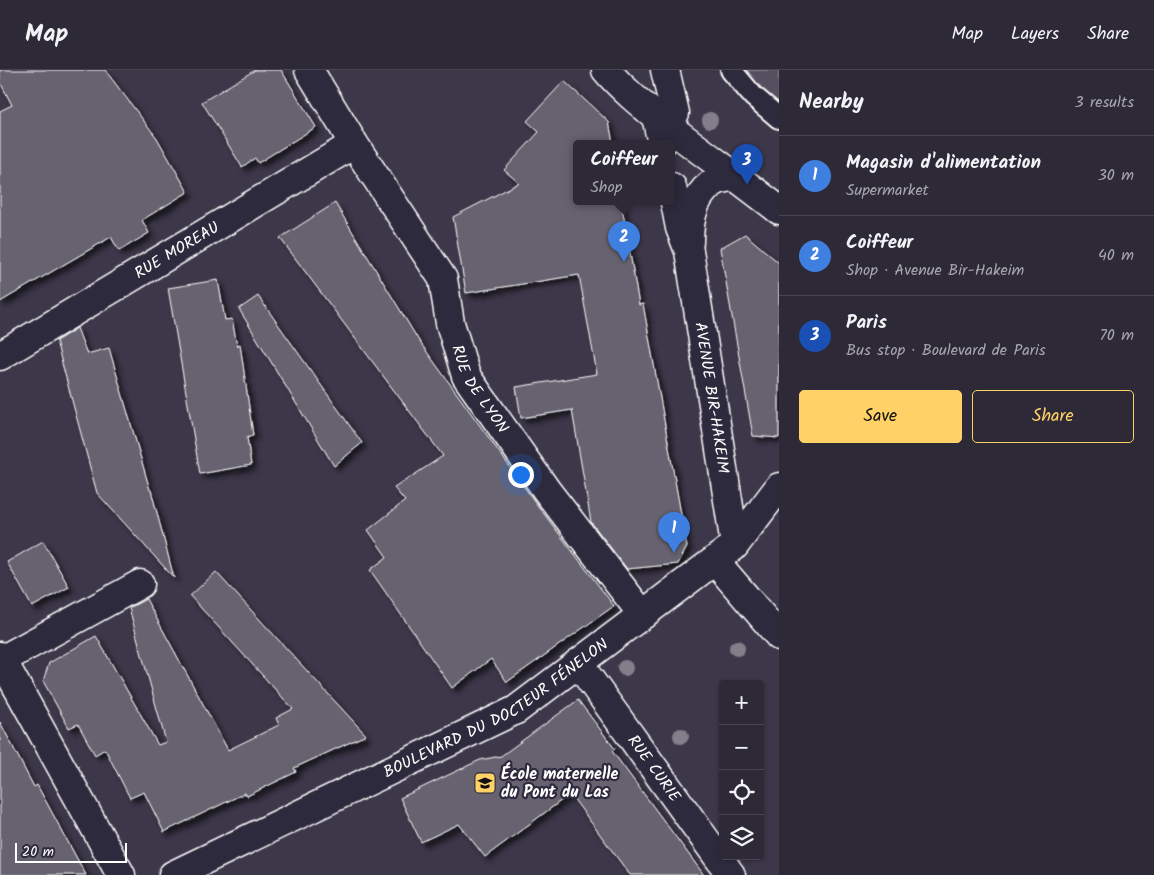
<!DOCTYPE html>
<html lang="en">
<head>
<meta charset="utf-8">
<style>
  body { margin:0; font-family:Kalam,sans-serif; background:#393542; color:#f1f3f6 }
  .controls { position:absolute; right:15px; bottom:15px; display:grid; overflow:hidden; border-radius:5px; box-shadow:0 1px 4px #0004 }
  .controls button { width:45px; height:45px; display:grid; place-items:center; padding:0; border:0; border-bottom:1px solid #484552; background:#2d2937; color:#f1f3f6; font:25px sans-serif }
  .scale { position:absolute; left:15px; bottom:12px; width:112px; box-sizing:border-box; padding-left:5px; border:2px solid #fff; border-top:0; font-size:14px; line-height:18px; white-space:nowrap; color:#fff; -webkit-text-stroke:4px #2f2a3d; paint-order:stroke }
  .you { position:absolute; left:520px; top:404px; width:18px; height:18px; margin:-12px; border:4px solid #fff; border-radius:50%; background:#1a73e8; box-shadow:0 0 0 8px #1a73e833 }
  .badge { display:grid; place-items:center; width:32px; height:32px; border-radius:50%; background:#ffd166; color:#fff; font-size:16px; font-weight:700 }
  .pin { position:absolute; translate:-50% -41px; filter:drop-shadow(0 1px 2px #0008) }
  .pin::after { content:''; position:absolute; top:26px; width:18px; height:15px; background:inherit; clip-path:polygon(0 0,100% 0,50% 100%) }
  .popup { position:absolute; left:573px; top:70px; width:102px; height:65px; box-sizing:border-box; display:grid; place-content:center; border-radius:5px; background:#2d2937; filter:drop-shadow(0 1px 4px #0005); font-size:16px; white-space:nowrap; color:#a7a6ad }
  .popup b { font-size:19px; color:#f1f3f6 }
  .popup::after { content:''; position:absolute; left:50%; top:100%; margin-left:-10px; border:10px solid transparent; border-top-color:#2d2937 }
  .list { margin:0; padding:0; list-style:none }
  h2 { display:flex; justify-content:space-between; align-items:center; height:65px; margin:0; padding:0 20px; font-size:21px }
  h2 small { font-size:16px; font-weight:400; color:#a7a6ad }
  .list li { display:grid; grid-template-columns:32px 1fr auto; gap:15px; align-items:center; box-sizing:border-box; height:80px; padding:0 20px; border-top:1px solid #484552 }
  .list b { display:block; font-size:19px; white-space:nowrap }
  .list p { margin:0; font-size:16px; white-space:nowrap; color:#a7a6ad }
  .list em { font-size:16px; font-style:normal; color:#a7a6ad }
  .actions { display:flex; gap:10px; padding:15px 20px }
  .actions a { flex:1; padding:11px 0; border:1px solid #ffd166; border-radius:5px; text-align:center; font-size:18px; color:#ffd166 }
  .actions .main { background:#ffd166; color:#111 }
  .icon { flex:none; width:28px; height:28px; fill:none; stroke:currentColor; stroke-width:2; stroke-linecap:round; stroke-linejoin:round }
  .map { position:relative; flex:none; width:779px; height:805px; overflow:hidden }
  header { display:flex; align-items:center; gap:30px; box-sizing:border-box; height:70px; padding:0 25px; background:#2d2937; border-bottom:1px solid #484552 }
  header strong { font-size:24px }
  nav { display:flex; gap:28px; margin-inline-start:auto; font-size:18px }
  main { display:flex }
  aside { flex:1; background:#2d2937 }
  .map>svg:first-child { display:block }
</style>
</head>
<body>
<header>
<strong>Map</strong>
<nav><a>Map</a><a>Layers</a><a>Share</a></nav>
</header>
<main>
<div class="map">
<svg width="779" height="805" viewBox="0 0 779 805">
  <defs>
    <filter id="shadow"><feDropShadow dx="4.5" dy="4.5" stdDeviation="2.5" flood-color="#0009"/></filter>
  </defs>
  <rect width="100%" height="100%" fill="#3c3749"/>
  <filter id="ink" filterUnits="userSpaceOnUse"><feTurbulence type="fractalNoise" baseFrequency=".02" numOctaves="2"/><feDisplacementMap in="SourceGraphic" scale="10" xChannelSelector="R" yChannelSelector="G"/><feConvolveMatrix kernelMatrix="1 2 1 2 8 2 1 2 1" color-interpolation-filters="sRGB"/></filter>
  <g filter="url(#ink)">
    <path fill="#555060" stroke="#aaa8b0" d="M 743,0 L 779,0 L 779,38 L 761,22 Z"/>
    <g fill="#666270" stroke="#fff" filter="url(#shadow)">
      <path d="M 0,0 L 105,0 L 157,68 L 188,122 L 142,150 L 149,163 L 119,181 L 111,167 L 0,232 L 0,41 L 12,35 L 0,12 Z"/>
      <path d="M 255,0 L 281,0 L 316,57 L 258,93 L 255,88 L 242,97 L 202,32 Z"/>
      <path d="M 564,11 L 609,52 L 613,73 L 576,73 L 576,131 L 621,131 L 639,235 L 643,234 L 687,477 L 678,494 L 627,499 L 591,452 L 572,340 L 521,348 L 516,317 L 597,304 L 579,205 L 466,223 L 453,147 L 519,113 L 504,100 L 539,62 L 527,51 Z"/>
      <path d="M 335,133 L 419,271 L 535,432 L 614,536 L 507,612 L 491,589 L 452,618 L 370,500 L 387,487 L 368,460 L 405,431 L 394,418 L 443,386 L 280,168 Z"/>
      <path d="M 745,164 L 779,193 L 779,368 L 753,366 L 720,178 Z"/>
      <path d="M 218,210 L 225,250 L 232,249 L 237,276 L 240,274 L 253,365 L 247,367 L 251,395 L 200,404 L 168,218 Z"/>
      <path d="M 258,226 L 362,373 L 334,396 L 239,239 Z"/>
      <path d="M 77,258 L 87,284 L 109,278 L 150,420 L 151,420 L 174,508 L 97,423 L 56,271 Z"/>
      <path d="M 43,471 L 69,517 L 32,537 L 7,492 Z"/>
      <path d="M 216,502 L 366,665 L 294,698 L 296,702 L 247,726 L 245,723 L 164,762 L 144,722 L 130,728 L 105,679 L 95,685 L 78,654 L 69,658 L 43,611 L 49,593 L 96,566 L 158,675 L 166,672 L 129,538 L 146,529 L 228,680 L 279,655 L 276,648 L 293,639 L 190,526 Z"/>
      <path d="M 578,630 L 615,679 L 612,681 L 704,805 L 630,805 L 570,724 L 485,787 L 459,754 L 421,772 L 400,728 L 480,690 L 501,686 Z"/>
      <path d="M 0,652 L 34,717 L 37,715 L 86,805 L 0,805 Z"/>
    </g>
    <g fill="none" stroke-linecap="round" stroke-linejoin="round">
      <g stroke="#fff" stroke-width="24">
        <path id="service" d="M 731,0 L 753,26 L 779,48"/>
      </g>
      <g stroke="#fff" stroke-width="31">
        <g id="minor">
          <path id="s1" d="M 309,0 L 354,74 L 443,209 L 450,253 L 466,306 L 547,421 L 643,545"/>
          <path d="M 665,0 L 675,43"/>
          <path d="M 656,47 L 662,73"/>
          <path id="s2" d="M 672,117 L 680,158 L 689,181 L 735,475"/>
          <path d="M 689,172 C 689,149 694,123 716,111 C 722,108 729,108 735,106"/>
          <path id="s3" d="M 0,286 L 354,74"/>
          <path d="M 715,491 L 779,566"/>
          <path d="M 0,586 L 121,805"/>
          <path d="M 0,591 L 140,514"/>
          <path id="s4" d="M 578,593 L 731,805"/>
        </g>
      </g>
      <g stroke="#fff" stroke-width="31">
        <g id="tertiary">
          <path d="M 606,0 C 623,20 642,35 663,52 C 701,82 741,110 779,140"/>
          <path id="s5" d="M 173,805 L 516,640 L 735,475 L 779,417"/>
        </g>
      </g>
      <use href="#service" stroke="#2f2a3d" stroke-width="20"/>
      <use href="#minor" stroke="#2f2a3d" stroke-width="28"/>
      <use href="#tertiary" stroke="#2f2a3d" stroke-width="28"/>
    </g>
    <g fill="#827e8a">
      <circle cx="710" cy="50" r="8"/>
      <circle cx="751" cy="85" r="8"/>
      <circle cx="737" cy="578" r="8"/>
      <circle cx="625" cy="598" r="8"/>
      <circle cx="681" cy="666" r="8"/>
    </g>
  </g>
  <defs>
    <g id="school-square" transform="scale(1.125)"><rect x="-9" y="-9" width="18" height="18" rx="4" fill="#ffd166" stroke="#2f2a3d"/><path d="M0-5L7-2L0 1L-7-2ZM-4 1L0 2.5L4 1V4Q0 6-4 4Z" fill="#111"/></g>
  </defs>
  <g fill-rule="evenodd">
    <use href="#school-square" x="485" y="713"/>
  </g>
  <g text-anchor="middle" dominant-baseline="central" stroke-width="4.5" stroke-linejoin="round" paint-order="stroke">
    <g font-size="16" fill="#fff" stroke="#2f2a3d">
      <text stroke="none"><textPath href="#s3" startOffset="206">RUE MOREAU</textPath></text>
      <text stroke="none"><textPath href="#s1" startOffset="366">RUE DE LYON</textPath></text>
      <text stroke="none"><textPath href="#s2" startOffset="215">AVENUE BIR-HAKEIM</textPath></text>
      <text stroke="none"><textPath href="#s5" startOffset="364">BOULEVARD DU DOCTEUR FÉNELON</textPath></text>
      <text stroke="none"><textPath href="#s4" startOffset="130">RUE CURIE</textPath></text>
    </g>
    <g font-size="16" font-weight="bold" fill="#fff" stroke="#2f2a3d" text-anchor="start">
      <text x="501" y="704">École maternelle<tspan x="501" dy="18">du Pont du Las</tspan></text>
    </g>
  </g>
</svg>
<div class="controls">
<button>+</button>
<button>−</button>
<button><svg class="icon" aria-label="locate" viewBox="0 0 24 24"><circle cx="12" cy="12" r="6"/><path d="M12 2v4M12 18v4M2 12h4M18 12h4"/></svg></button>
<button><svg class="icon" aria-label="layers" viewBox="0 0 24 24"><path d="M12 4l9 5-9 5-9-5zM3 14l9 5 9-5"/></svg></button>
</div>
<div class="scale">20 m</div>
<div class="you"></div>
<div class="pin badge" style="left:674px;top:483px;background:#3f7fe0">1</div>
<div class="pin badge" style="left:624px;top:192px;background:#3f7fe0">2</div>
<div class="popup"><b>Coiffeur</b>Shop</div>
<div class="pin badge" style="left:747px;top:115px;background:#1a4fb4">3</div>
</div>
<aside>
<h2>Nearby<small>3 results</small></h2>
<ul class="list">
<li><span class="badge" style="background:#3f7fe0">1</span><div><b>Magasin d'alimentation</b><p>Supermarket</p></div><em>30 m</em></li>
<li><span class="badge" style="background:#3f7fe0">2</span><div><b>Coiffeur</b><p>Shop · Avenue Bir-Hakeim</p></div><em>40 m</em></li>
<li><span class="badge" style="background:#1a4fb4">3</span><div><b>Paris</b><p>Bus stop · Boulevard de Paris</p></div><em>70 m</em></li>
</ul>
<div class="actions"><a class="main">Save</a><a>Share</a></div>
</aside>
</main>
</body>
</html>
